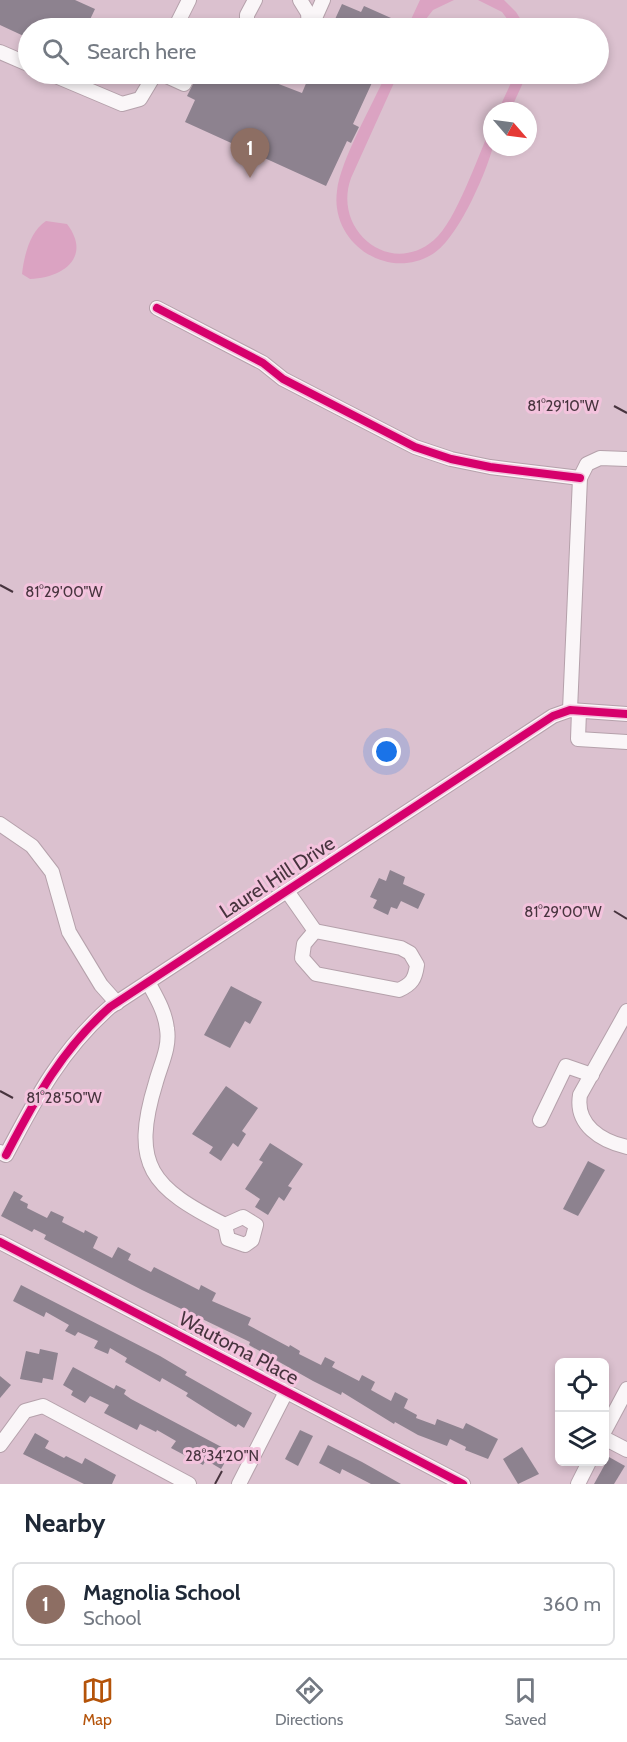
<!DOCTYPE html>
<html lang="en">
<head>
<meta charset="utf-8">
<style>
  body { margin:0; font-family:Cabin,sans-serif; background:#f6f6f7; color:#1f2937 }
  .controls { position:absolute; right:18px; bottom:18px; display:grid; overflow:hidden; border-radius:9px; box-shadow:0 3px 9px #0003 }
  .controls button { width:54px; height:54px; display:grid; place-items:center; padding:0; border:0; border-bottom:2px solid #e0e1e3; background:#fff; color:#1f2937; font:30px sans-serif }
  .compass { position:absolute; left:483px; top:102px; width:54px; height:54px; border-radius:50%; background:#fff; box-shadow:0 3px 9px #0003; rotate:118deg }
  .you { position:absolute; left:387px; top:752px; width:21px; height:21px; margin:-15px; border:4px solid #fff; border-radius:50%; background:#1a73e8; box-shadow:0 0 0 9px #1a73e833 }
  .badge { display:grid; place-items:center; width:39px; height:39px; border-radius:50%; background:#b45309; color:#fff; font-size:20px; font-weight:700 }
  .pin { position:absolute; translate:-50% -50px; filter:drop-shadow(0 2px 3px #0008) }
  .pin::after { content:''; position:absolute; top:32px; width:21px; height:18px; background:inherit; clip-path:polygon(0 0,100% 0,50% 100%) }
  .list { margin:0; padding:0; list-style:none }
  h2 { display:flex; justify-content:space-between; align-items:center; height:78px; margin:0; padding:0 24px; font-size:26px }
  h2 small { font-size:20px; font-weight:400; color:#747a83 }
  .list li { display:grid; grid-template-columns:39px 1fr auto; gap:18px; align-items:center; box-sizing:border-box; height:84px; margin:0 12px 12px; padding:0 12px; border:2px solid #e0e1e3; border-radius:9px }
  .list b { display:block; font-size:22px; white-space:nowrap }
  .list p { margin:0; font-size:20px; white-space:nowrap; color:#747a83 }
  .list em { font-size:20px; font-style:normal; color:#747a83 }
  .icon { flex:none; width:33px; height:33px; fill:none; stroke:currentColor; stroke-width:2; stroke-linecap:round; stroke-linejoin:round }
  .map { position:relative; flex:none; width:627px; height:1484px; overflow:hidden }
  .search { position:absolute; background:#fff; box-shadow:0 3px 9px #0003; left:18px; right:18px; top:18px; height:66px; display:flex; align-items:center; gap:15px; box-sizing:border-box; padding:0 21px; border-radius:33px; color:#747a83; font-size:22px }
  .sheet { height:174px; background:#fff }
  nav { display:flex; justify-content:space-around; align-items:center; box-sizing:border-box; height:84px; border-top:2px solid #e0e1e3; background:#fff; font-size:16px; color:#747a83 }
  nav a { display:grid; justify-items:center; gap:3px }
  nav .on { color:#b45309 }
  .map>svg:first-child { display:block }
</style>
</head>
<body>
<div class="map">
<svg width="627" height="1484" viewBox="0 0 627 1484">
  <rect width="100%" height="100%" fill="#dbc1cf"/>
  <g fill="#dba3c2">
    <path d="M 420,0 L 454,0 L 433,10 L 419,28 L 407,28 Z"/>
    <path d="M 478,0 L 504,0 L 516,12 L 526,28 L 514,28 L 502,12 Z"/>
    <path d="M 386,74 L 398,74 L 351,178 C 332,230 390,278 434,240 C 456,222 479,153 492,125 C 492,133 494,146 492,150 C 484,178 456,242 431,255 C 386,281 330,242 337,191 C 340,161 373,104 386,74 Z"/>
    <path d="M 515,74 L 527,74 L 510,111 L 498,111 Z"/>
    <path d="M 46,221 L 67,224 C 92,257 63,278 30,279 L 22,274 C 24,256 30,231 46,221 Z"/>
  </g>
  <g fill="#8d828f">
    <path d="M 0,0 L 75,0 L 95,9 L 86,28 L 74,28 L 53,19 L 49,28 L 28,28 L 28,38 L 0,25 Z"/>
    <path d="M 342,4 L 361,12 L 364,6 L 400,22 L 397,28 L 331,28 Z"/>
    <path d="M 198,74 L 253,74 L 302,93 L 310,74 L 376,74 L 353,124 L 359,127 L 351,143 L 347,141 L 326,186 L 185,122 L 195,100 L 187,96 Z"/>
    <path d="M 390,870 L 405,877 L 403,884 L 425,894 L 418,909 L 401,901 L 397,909 L 391,907 L 388,915 L 373,908 L 377,900 L 370,897 L 379,878 L 386,881 Z"/>
    <path d="M 231,986 L 262,1002 L 250,1024 L 245,1021 L 230,1048 L 204,1035 Z"/>
    <path d="M 226,1086 L 258,1108 L 242,1131 L 246,1134 L 238,1147 L 233,1143 L 221,1161 L 209,1153 L 213,1147 L 192,1134 Z"/>
    <path d="M 270,1143 L 303,1164 L 288,1186 L 292,1188 L 284,1201 L 279,1197 L 268,1215 L 255,1207 L 260,1199 L 245,1189 L 263,1162 L 259,1160 Z"/>
    <path d="M 588,1161 L 605,1170 L 578,1216 L 563,1209 Z"/>
    <path d="M 14,1191 L 23,1196 L 20,1200 L 28,1204 L 27,1208 L 47,1218 L 51,1211 L 64,1217 L 62,1222 L 84,1233 L 85,1230 L 98,1237 L 93,1248 L 112,1258 L 118,1247 L 131,1254 L 128,1260 L 151,1272 L 154,1267 L 199,1290 L 201,1285 L 216,1293 L 212,1301 L 251,1318 L 248,1325 L 289,1347 L 290,1345 L 300,1351 L 299,1354 L 321,1365 L 325,1357 L 335,1362 L 332,1367 L 359,1381 L 362,1375 L 375,1382 L 371,1390 L 391,1401 L 395,1392 L 408,1399 L 404,1408 L 417,1415 L 416,1418 L 435,1425 L 437,1419 L 463,1429 L 466,1423 L 498,1439 L 488,1459 L 465,1450 L 466,1447 L 450,1439 L 447,1446 L 418,1435 L 395,1422 L 394,1424 L 342,1392 L 341,1395 L 313,1381 L 249,1345 L 250,1342 L 142,1290 L 44,1239 L 46,1235 L 34,1229 L 32,1232 L 1,1216 Z"/>
    <path d="M 21,1285 L 160,1356 L 187,1372 L 185,1375 L 252,1413 L 244,1428 L 238,1424 L 236,1427 L 216,1415 L 186,1396 L 188,1393 L 162,1378 L 160,1382 L 125,1362 L 127,1358 L 110,1348 L 108,1354 L 94,1348 L 98,1341 L 78,1332 L 75,1336 L 65,1331 L 69,1325 L 46,1312 L 44,1317 L 13,1301 Z"/>
    <path d="M 40,1349 L 58,1353 L 53,1380 L 43,1378 L 42,1383 L 20,1379 L 26,1351 L 39,1354 Z"/>
    <path d="M 73,1367 L 114,1389 L 116,1385 L 126,1390 L 124,1394 L 131,1399 L 231,1452 L 221,1469 L 206,1460 L 203,1465 L 171,1448 L 176,1441 L 157,1430 L 156,1432 L 140,1424 L 137,1430 L 104,1413 L 109,1405 L 90,1396 L 85,1403 L 71,1395 L 73,1391 L 63,1385 Z"/>
    <path d="M 0,1376 L 11,1385 L 0,1398 Z"/>
    <path d="M 300,1430 L 313,1436 L 298,1466 L 285,1459 Z"/>
    <path d="M 35,1433 L 49,1441 L 45,1448 L 64,1458 L 66,1456 L 82,1464 L 85,1458 L 116,1475 L 112,1484 L 84,1484 L 23,1454 Z"/>
    <path d="M 328,1445 L 362,1462 L 401,1484 L 371,1484 L 342,1469 L 340,1474 L 319,1463 Z"/>
    <path d="M 522,1447 L 539,1474 L 518,1484 L 503,1459 Z"/>
    <path d="M 609,1457 L 625,1466 L 614,1484 L 594,1484 Z"/>
  </g>
  <g fill="none" stroke-linecap="round" stroke-linejoin="round">
    <g stroke="#b5a1ab" stroke-width="16">
      <g id="minor">
        <path d="M 300,0 L 308,13 L 309,28"/>
        <path d="M 311,27 L 323,0"/>
        <path d="M 175,28 L 189,0"/>
        <path d="M 247,28 L 247,15 L 255,0"/>
        <path d="M 0,52 L 28,64"/>
        <path d="M 51,74 L 122,104 L 140,99 L 155,74"/>
        <path d="M 162,74 L 184,84 L 189,74"/>
        <path d="M 157,308 L 263,363 L 283,379 L 415,447 L 451,459 L 490,467 L 580,478"/>
        <path d="M 570,710 L 580,478 L 587,464 L 600,458 L 627,459"/>
        <path d="M 579,711 L 578,739 L 627,742"/>
        <path d="M 0,824 L 32,846 L 52,872 L 69,932 L 101,985 L 117,1003"/>
        <path d="M 287,891 L 315,931"/>
        <path d="M 315,931 L 401,948 L 410,953 L 417,965 C 415,979 412,984 399,990 L 316,974 L 302,958 L 304,944 Z"/>
        <path d="M 148,982 C 156,997 165,1011 167,1029 C 170,1047 161,1064 156,1082 C 130,1166 152,1188 225,1225 L 228,1239 L 245,1245 L 252,1240 L 256,1225 L 243,1217 L 225,1225"/>
        <path d="M 627,1011 L 580,1095 C 575,1125 601,1141 627,1147"/>
        <path d="M 540,1120 L 566,1066 L 592,1075"/>
        <path d="M 0,1152 L 6,1155 C 36,1098 61,1050 110,1007 L 553,716 L 570,710 L 627,714"/>
        <path d="M 0,1242 L 463,1484"/>
        <path d="M 604,1432 L 627,1389"/>
        <path d="M 604,1438 L 627,1450"/>
        <path d="M 0,1445 L 25,1411 L 43,1406 L 189,1484"/>
        <path d="M 239,1484 L 286,1392"/>
        <path d="M 578,1484 L 589,1462"/>
      </g>
    </g>
    <use href="#minor" stroke="#faf6f8" stroke-width="14"/>
    <g stroke="#f3c3dd" stroke-width="11">
      <g id="cycleway">
        <path d="M 157,308 L 263,363 L 283,379 L 415,447 L 451,459 L 490,467 L 580,478"/>
        <path d="M 6,1155 C 36,1098 61,1050 110,1007 L 553,716 L 570,710 L 627,714"/>
        <path d="M 0,1242 L 463,1484"/>
      </g>
    </g>
    <use href="#cycleway" stroke="#d6006c" stroke-width="8"/>
  </g>
  <path fill="none" stroke="#47343e" stroke-width="2" d="M 614,406 L 627,413M 0,585 L 13,592M 614,911 L 627,919M 0,1091 L 13,1098M 215,1484 L 222,1471"/>
  <g text-anchor="middle" dominant-baseline="central" stroke-width="6" stroke-linejoin="round" paint-order="stroke">
    <g font-size="20" fill="#47343e" stroke="#f3c3dd">
      <text transform="translate(277 877) rotate(-33)">Laurel Hill Drive</text>
      <text transform="translate(239 1348) rotate(28)">Wautoma Place</text>
    </g>
  </g>
  <g font-size="15" text-anchor="middle" fill="#47343e" stroke="#f3c3dd" stroke-width="6" stroke-linejoin="round" paint-order="stroke">
    <text x="563" y="411">81°29'10"W</text>
    <text x="64" y="597">81°29'00"W</text>
    <text x="563" y="917">81°29'00"W</text>
    <text x="64" y="1103">81°28'50"W</text>
    <text x="222" y="1461">28°34'20"N</text>
  </g>
</svg>
<div class="controls">
<button><svg class="icon" aria-label="locate" viewBox="0 0 24 24"><circle cx="12" cy="12" r="6"/><path d="M12 2v4M12 18v4M2 12h4M18 12h4"/></svg></button>
<button><svg class="icon" aria-label="layers" viewBox="0 0 24 24"><path d="M12 4l9 5-9 5-9-5zM3 14l9 5 9-5"/></svg></button>
</div>
<svg class="compass" viewBox="-18 -18 36 36"><path d="M0-13l5 13h-10z" fill="#e53935"/><path d="M0 13l5-13h-10z" fill="#747a83"/></svg>
<div class="you"></div>
<div class="pin badge" style="left:250px;top:178px;background:#8d6e63">1</div>
<div class="search"><svg class="icon" aria-label="search" viewBox="0 0 24 24"><circle cx="10" cy="10" r="6"/><path d="M15 15l6 6"/></svg>Search here</div>
</div>
<section class="sheet">
<h2>Nearby<small></small></h2>
<ul class="list">
<li><span class="badge" style="background:#8d6e63">1</span><div><b>Magnolia School</b><p>School</p></div><em>360 m</em></li>
</ul>
</section>
<nav>
<a class="on"><svg class="icon" aria-label="map" viewBox="0 0 24 24"><path d="M3 6l6-2 6 2 6-2v14l-6 2-6-2-6 2zM9 4v14M15 6v14"/></svg>Map</a>
<a><svg class="icon" aria-label="directions" viewBox="0 0 24 24"><path d="M12 3l9 9-9 9-9-9zM9 14v-3h6M13 9l2 2-2 2"/></svg>Directions</a>
<a><svg class="icon" aria-label="saved" viewBox="0 0 24 24"><path d="M7 4h10v16l-5-4-5 4z"/></svg>Saved</a>
</nav>
</body>
</html>
